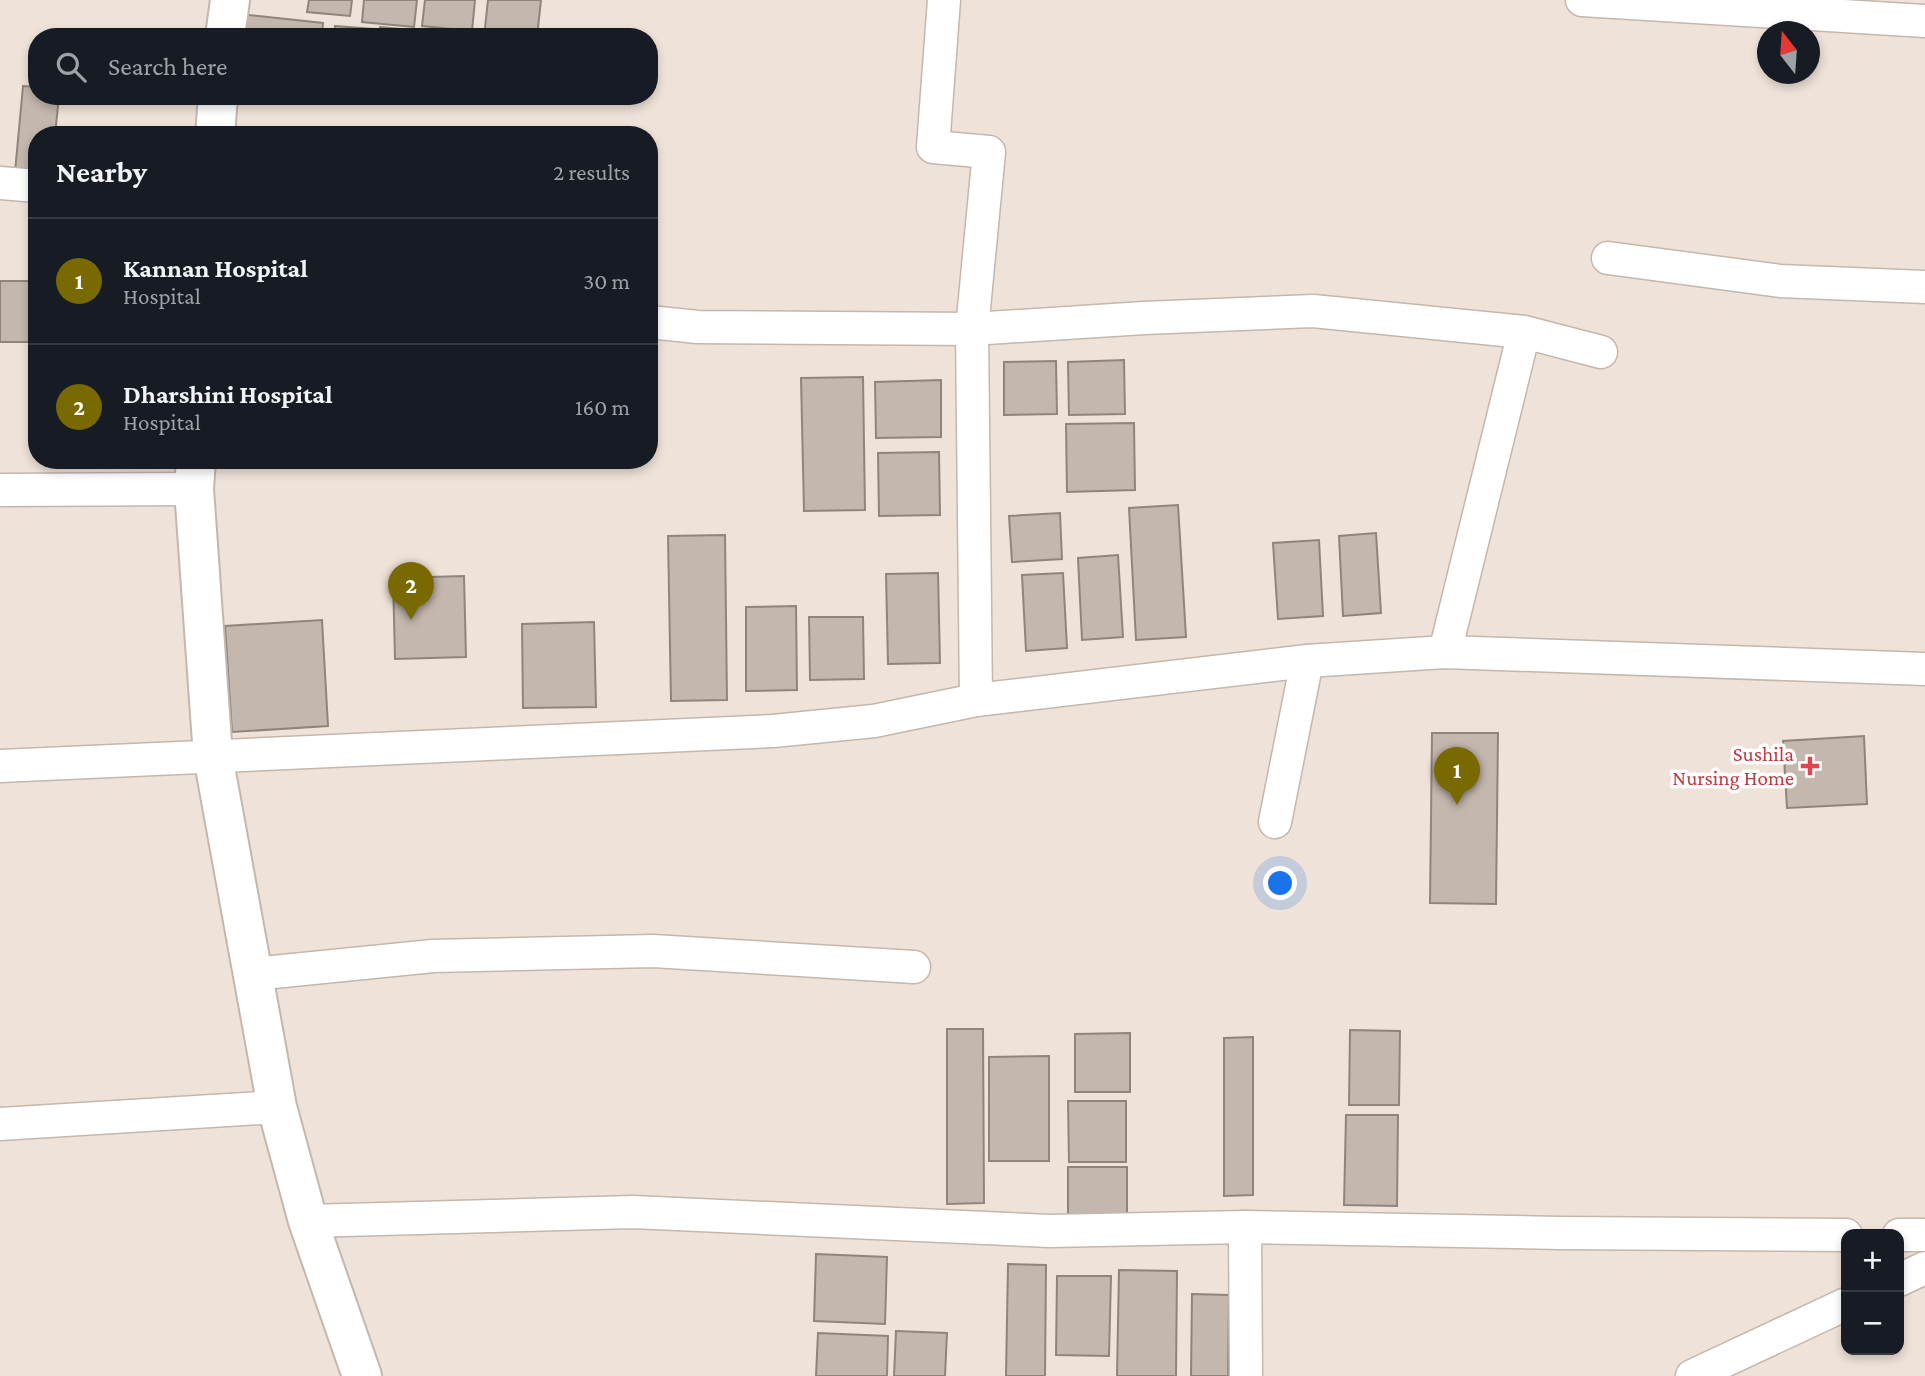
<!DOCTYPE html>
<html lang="en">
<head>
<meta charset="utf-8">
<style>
  body { margin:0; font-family:"Crimson Pro",serif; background:#20242c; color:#f1f3f6 }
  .controls { position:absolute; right:21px; bottom:21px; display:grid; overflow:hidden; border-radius:14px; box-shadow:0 4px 10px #0003 }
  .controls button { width:63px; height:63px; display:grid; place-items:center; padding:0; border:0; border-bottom:2px solid #363941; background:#171b24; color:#f1f3f6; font:35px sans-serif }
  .compass { position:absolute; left:1757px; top:21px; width:63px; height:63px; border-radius:50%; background:#171b24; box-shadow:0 4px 10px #0003; rotate:343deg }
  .you { position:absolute; left:1281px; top:884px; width:24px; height:24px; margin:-18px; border:5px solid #fff; border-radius:50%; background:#1a73e8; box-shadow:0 0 0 10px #1a73e833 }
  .badge { display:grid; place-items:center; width:46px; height:46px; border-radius:50%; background:#786900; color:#fff; font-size:23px; font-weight:700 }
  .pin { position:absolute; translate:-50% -58px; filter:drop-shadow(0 2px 4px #0008) }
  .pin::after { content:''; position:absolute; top:37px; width:24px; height:21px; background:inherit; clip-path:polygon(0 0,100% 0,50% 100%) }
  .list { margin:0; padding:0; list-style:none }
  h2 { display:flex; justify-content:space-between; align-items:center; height:91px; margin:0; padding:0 28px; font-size:30px }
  h2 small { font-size:23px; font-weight:400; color:#9ea1a6 }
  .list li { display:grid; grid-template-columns:46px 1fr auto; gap:21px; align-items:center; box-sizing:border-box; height:126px; padding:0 28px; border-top:2px solid #363941 }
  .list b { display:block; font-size:26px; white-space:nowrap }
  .list p { margin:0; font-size:23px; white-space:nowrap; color:#9ea1a6 }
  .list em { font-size:23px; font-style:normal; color:#9ea1a6 }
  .icon { flex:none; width:38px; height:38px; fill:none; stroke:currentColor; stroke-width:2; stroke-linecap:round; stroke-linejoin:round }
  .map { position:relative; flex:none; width:1925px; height:1376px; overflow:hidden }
  .search { position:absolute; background:#171b24; box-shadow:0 4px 10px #0003; left:28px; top:28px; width:630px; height:77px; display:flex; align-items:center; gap:18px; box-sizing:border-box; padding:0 24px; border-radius:28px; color:#9ea1a6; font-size:26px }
  .panel { position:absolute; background:#171b24; box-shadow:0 4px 10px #0003; left:28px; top:126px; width:630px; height:343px; border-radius:28px }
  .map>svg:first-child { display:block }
</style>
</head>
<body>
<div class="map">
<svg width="1925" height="1376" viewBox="0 0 1925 1376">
  <rect width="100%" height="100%" fill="#efe2d8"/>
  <g fill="#c3b7ae" stroke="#90857c" stroke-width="2">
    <path d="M 309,0 L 352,0 L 350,16 L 307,12 Z"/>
    <path d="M 364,0 L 417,0 L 414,27 L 362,22 Z"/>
    <path d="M 425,0 L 475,0 L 472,31 L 422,26 Z"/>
    <path d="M 488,0 L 541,0 L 537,37 L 484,37 Z"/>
    <path d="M 239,14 L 323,23 L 322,37 L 237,37 Z"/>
    <path d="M 335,26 L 373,29 L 372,37 L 334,37 Z"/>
    <path d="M 380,27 L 420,31 L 419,37 L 379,37 Z"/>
    <path d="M 23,86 L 37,87 L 37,96 L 59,96 L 55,135 L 37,135 L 37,174 L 15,172 Z"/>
    <path d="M 649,216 L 654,217 L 649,269 Z"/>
    <rect x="0" y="281" width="37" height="61"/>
    <path d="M 1124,360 L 1125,414 L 1069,415 L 1068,362 Z"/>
    <path d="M 1056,361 L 1057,414 L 1004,415 L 1004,362 Z"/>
    <path d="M 863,377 L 865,510 L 804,511 L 801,378 Z"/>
    <path d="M 941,380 L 941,437 L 876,438 L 875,382 Z"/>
    <path d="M 1134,423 L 1135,490 L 1067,492 L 1066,424 Z"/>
    <path d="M 939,452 L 940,515 L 879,516 L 878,453 Z"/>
    <path d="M 1178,505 L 1186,637 L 1136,640 L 1129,508 Z"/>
    <path d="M 1060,513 L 1062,559 L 1012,562 L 1009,516 Z"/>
    <path d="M 1376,533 L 1381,613 L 1343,616 L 1339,536 Z"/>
    <path d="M 725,535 L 727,700 L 671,701 L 668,536 Z"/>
    <path d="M 1319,540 L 1323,616 L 1278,619 L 1273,543 Z"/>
    <path d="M 1118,555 L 1123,637 L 1082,640 L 1078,558 Z"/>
    <path d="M 938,573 L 940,663 L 888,664 L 886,574 Z"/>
    <path d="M 1063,573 L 1067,648 L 1026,651 L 1022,575 Z"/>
    <path d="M 464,576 L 466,657 L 395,659 L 393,578 Z"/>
    <path d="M 796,606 L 797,690 L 746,691 L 746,607 Z"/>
    <path d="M 809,617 L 863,617 L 864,679 L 810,680 Z"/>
    <path d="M 322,620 L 328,726 L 232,732 L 225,626 Z"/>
    <path d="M 594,622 L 596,707 L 523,708 L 522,624 Z"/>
    <path d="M 1432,733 L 1498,733 L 1496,904 L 1430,903 Z"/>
    <path d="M 1864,736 L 1867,804 L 1787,808 L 1783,741 Z"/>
    <path d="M 947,1029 L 983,1029 L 984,1203 L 947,1204 Z"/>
    <path d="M 1350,1030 L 1400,1031 L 1399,1105 L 1349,1105 Z"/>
    <path d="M 1130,1033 L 1130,1092 L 1075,1092 L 1075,1034 Z"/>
    <path d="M 1253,1037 L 1253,1195 L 1224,1196 L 1224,1038 Z"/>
    <path d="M 1049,1056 L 1049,1161 L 989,1161 L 989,1057 Z"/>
    <path d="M 1068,1101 L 1126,1101 L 1126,1162 L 1069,1162 Z"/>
    <path d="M 1346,1115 L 1398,1115 L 1397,1206 L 1344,1205 Z"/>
    <rect x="1068" y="1167" width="59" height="50"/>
    <path d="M 816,1254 L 887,1257 L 885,1324 L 814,1321 Z"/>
    <path d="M 1008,1264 L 1046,1265 L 1045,1376 L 1006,1376 Z"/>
    <path d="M 1119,1270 L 1177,1271 L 1176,1376 L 1117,1376 Z"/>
    <path d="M 1057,1276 L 1111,1276 L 1109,1356 L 1056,1355 Z"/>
    <path d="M 1192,1294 L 1229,1295 L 1228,1376 L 1191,1376 Z"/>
    <path d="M 896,1331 L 947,1333 L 945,1376 L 894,1376 Z"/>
    <path d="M 818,1333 L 888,1336 L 887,1376 L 816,1376 Z"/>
  </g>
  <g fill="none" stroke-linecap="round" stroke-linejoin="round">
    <g stroke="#c3b7ae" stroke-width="35">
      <g id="minor">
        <path d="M 944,0 L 933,147 L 989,152 L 972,329 L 976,700"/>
        <path d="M 1582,0 L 1925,21"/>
        <path d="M 0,183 L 37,186"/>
        <path d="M 1608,258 L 1780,281 L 1925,287"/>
        <path d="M 649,322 L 698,327 L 972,329 L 1144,318 L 1313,311 L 1524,332 L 1601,352"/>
        <path d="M 0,490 L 194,489"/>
        <path d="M 1445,652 L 1524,332"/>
        <path d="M 0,766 L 773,731 L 874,721 L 976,700 L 1307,661 L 1445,652 L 1925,669"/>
        <path d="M 1275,822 L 1307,661"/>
        <path d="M 253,974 L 433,956 L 653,951 L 914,967"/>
        <path d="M 0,1124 L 277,1107"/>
        <path d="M 308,1221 L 633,1212 L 1050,1231 L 1245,1227 L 1560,1233 L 1846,1235"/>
        <path d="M 1245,1227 L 1246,1376"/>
        <path d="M 1899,1235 L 1925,1235"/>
        <path d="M 1899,1280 L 1925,1268"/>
        <path d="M 1692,1376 L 1846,1304"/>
      </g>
    </g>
    <g stroke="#c3b7ae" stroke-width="42">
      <g id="tertiary">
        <path d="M 225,37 L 230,0"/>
        <path d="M 215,135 L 218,96"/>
        <path d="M 196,460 L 194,489 L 213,756 L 277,1107 L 308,1221 L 362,1376"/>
      </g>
    </g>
    <use href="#minor" stroke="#fff" stroke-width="32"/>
    <use href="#tertiary" stroke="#fff" stroke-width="38"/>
  </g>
  <path fill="#e0444e" stroke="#fff" stroke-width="2.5" d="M1806.5 755.5h7v7h7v7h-7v7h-7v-7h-7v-7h7z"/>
  <g text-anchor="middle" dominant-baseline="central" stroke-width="7" stroke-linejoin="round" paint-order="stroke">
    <g font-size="21" fill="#be3a42" stroke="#fff" text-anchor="end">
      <text x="1794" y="754">Sushila<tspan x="1794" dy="24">Nursing Home</tspan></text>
    </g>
  </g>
</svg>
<div class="controls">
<button>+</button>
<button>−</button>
</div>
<svg class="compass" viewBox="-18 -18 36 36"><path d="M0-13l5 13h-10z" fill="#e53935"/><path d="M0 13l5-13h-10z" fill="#9ea1a6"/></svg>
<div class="you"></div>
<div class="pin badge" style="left:1457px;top:805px">1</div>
<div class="pin badge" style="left:411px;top:620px">2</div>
<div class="search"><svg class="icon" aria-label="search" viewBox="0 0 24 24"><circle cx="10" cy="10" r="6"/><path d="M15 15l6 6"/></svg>Search here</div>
<section class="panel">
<h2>Nearby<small>2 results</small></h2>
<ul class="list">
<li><span class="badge">1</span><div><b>Kannan Hospital</b><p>Hospital</p></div><em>30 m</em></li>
<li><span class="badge">2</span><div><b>Dharshini Hospital</b><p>Hospital</p></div><em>160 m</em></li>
</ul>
</section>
</div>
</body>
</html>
